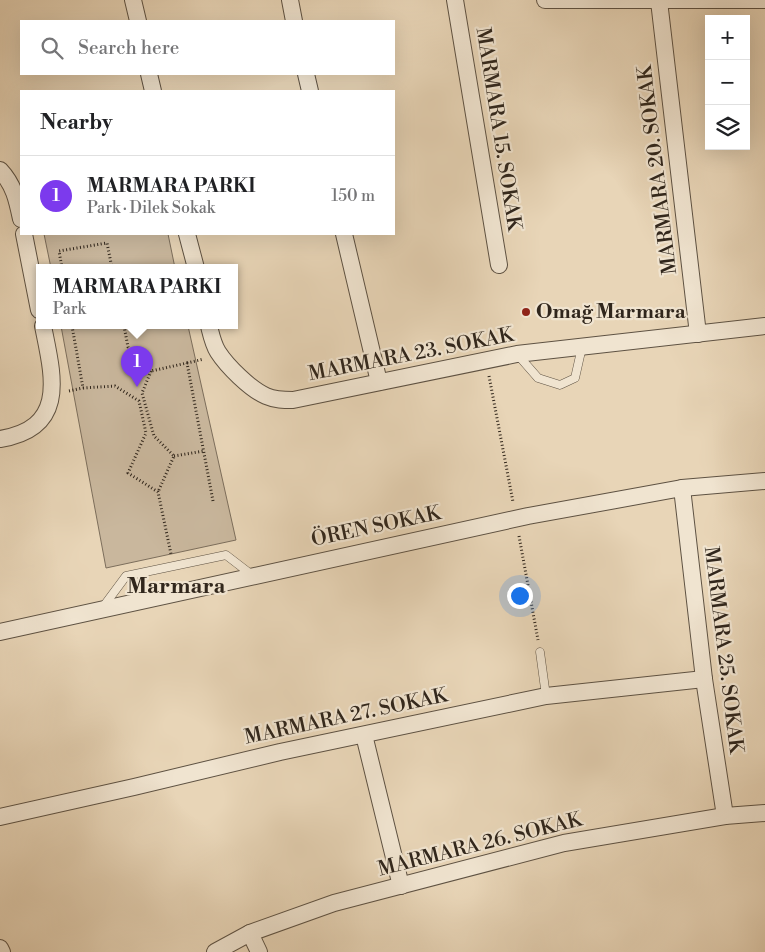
<!DOCTYPE html>
<html lang="en">
<head>
<meta charset="utf-8">
<style>
  body { margin:0; font-family:"Libre Bodoni",serif; background:#f6f6f6; color:#202124 }
  .controls { position:absolute; right:15px; top:15px; display:grid; overflow:hidden; border-radius:0px; box-shadow:0 5px 20px #0002 }
  .controls button { width:45px; height:45px; display:grid; place-items:center; padding:0; border:0; border-bottom:1px solid #e0e0e0; background:#fff; color:#202124; font:25px sans-serif }
  .you { position:absolute; left:519px; top:595px; width:18px; height:18px; margin:-12px; border:4px solid #fff; border-radius:50%; background:#1a73e8; box-shadow:0 0 0 8px #1a73e833 }
  .badge { display:grid; place-items:center; width:32px; height:32px; border-radius:50%; background:#7c3aed; color:#fff; font-size:16px; font-weight:700 }
  .pin { position:absolute; translate:-50% -41px; filter:drop-shadow(0 1px 2px #0008) }
  .pin::after { content:''; position:absolute; top:26px; width:18px; height:15px; background:inherit; clip-path:polygon(0 0,100% 0,50% 100%) }
  .popup { position:absolute; left:36px; top:264px; width:202px; height:65px; box-sizing:border-box; display:grid; place-content:center; border-radius:0px; background:#fff; filter:drop-shadow(0 1px 4px #0005); font-size:16px; white-space:nowrap; color:#757577 }
  .popup b { font-size:19px; color:#202124 }
  .popup::after { content:''; position:absolute; left:50%; top:100%; margin-left:-10px; border:10px solid transparent; border-top-color:#fff }
  .list { margin:0; padding:0; list-style:none }
  h2 { display:flex; justify-content:space-between; align-items:center; height:65px; margin:0; padding:0 20px; font-size:21px }
  h2 small { font-size:16px; font-weight:400; color:#757577 }
  .list li { display:grid; grid-template-columns:32px 1fr auto; gap:15px; align-items:center; box-sizing:border-box; height:80px; padding:0 20px; border-top:1px solid #e0e0e0 }
  .list b { display:block; font-size:19px; white-space:nowrap }
  .list p { margin:0; font-size:16px; white-space:nowrap; color:#757577 }
  .list em { font-size:16px; font-style:normal; color:#757577 }
  .icon { flex:none; width:28px; height:28px; fill:none; stroke:currentColor; stroke-width:2; stroke-linecap:round; stroke-linejoin:round }
  .map { position:relative; flex:none; width:765px; height:952px; overflow:hidden }
  .search { position:absolute; background:#fff; box-shadow:0 5px 20px #0002; left:20px; top:20px; width:375px; height:55px; display:flex; align-items:center; gap:12px; box-sizing:border-box; padding:0 18px; border-radius:0px; color:#757577; font-size:19px }
  .panel { position:absolute; background:#fff; box-shadow:0 5px 20px #0002; left:20px; top:90px; width:375px; height:145px; border-radius:0px }
  .map>svg:first-child { display:block }
</style>
</head>
<body>
<div class="map">
<svg width="765" height="952" viewBox="0 0 765 952">
  <rect width="100%" height="100%" fill="#e8d5b7"/>
  <filter id="stains"><feTurbulence type="fractalNoise" baseFrequency=".004" numOctaves="4"/><feColorMatrix values="0 0 0 0 .2 0 0 0 0 .09 0 0 0 0 .02 0 0 0 .5 -.17"/></filter>
  <radialGradient id="worn" r=".72"><stop offset=".6" stop-color="#630" stop-opacity="0"/><stop offset="1" stop-color="#630" stop-opacity=".3"/></radialGradient>
  <g fill="#c9b79d" stroke="#7c6e5c">
    <path d="M 44,234 L 168,234 L 175,268 L 51,268 Z"/>
    <path d="M 61,326 L 188,326 L 236,540 L 106,568 Z"/>
  </g>
  <g fill="none" stroke-linecap="round" stroke-linejoin="round">
    <g stroke="#5e5243" stroke-width="9">
      <g id="lane">
        <path d="M 517,354 L 538,378 L 560,385 L 575,378 L 582,347"/>
        <path d="M 103,607 L 126,576 L 226,555 L 252,575"/>
        <path d="M 540,652 L 546,696"/>
      </g>
    </g>
    <g stroke="#5e5243" stroke-width="18">
      <g id="street">
        <path d="M 133,0 L 138,21"/>
        <path d="M 290,0 L 294,21"/>
        <path d="M 455,0 L 499,265"/>
        <path d="M 545,0 L 765,0"/>
        <path d="M 659,1 L 698,334"/>
        <path d="M 149,74 L 153,91"/>
        <path d="M 306,74 L 310,91"/>
        <path d="M 0,170 C 14,185 17,200 21,219"/>
        <path d="M 24,234 L 39,310"/>
        <path d="M 187,234 L 196,268"/>
        <path d="M 344,234 L 379,382"/>
        <path d="M 209,326 C 211,334 213,344 218,352 C 227,366 250,389 266,396 C 275,400 284,400 293,400 L 517,354 L 765,326"/>
        <path d="M 0,439 C 68,428 53,376 43,326"/>
        <path d="M 682,488 L 704,679 L 725,816"/>
        <path d="M 0,632 L 528,516 L 682,488 L 765,481"/>
        <path d="M 364,735 L 401,886"/>
        <path d="M 0,817 L 134,787 L 280,752 L 546,696 L 704,679"/>
        <path d="M 250,933 L 259,952"/>
        <path d="M 0,948 L 2,952"/>
        <path d="M 215,952 L 250,933 L 334,903 L 564,843 L 725,816 L 765,813"/>
      </g>
    </g>
    <g stroke="#30261c" stroke-width="3" stroke-dasharray="1 2.5" stroke-linecap="butt">
      <path d="M 62,268 L 59,251 L 107,243 L 112,268"/>
      <path d="M 72,326 L 83,388 L 115,386 L 139,401 L 146,433 L 128,473 L 158,492 L 171,554"/>
      <path d="M 124,326 L 128,347 L 151,371 L 187,363 L 213,501"/>
      <path d="M 187,363 L 204,359"/>
      <path d="M 151,371 L 142,393 L 154,436 L 174,456 L 158,492"/>
      <path d="M 489,376 L 513,502"/>
      <path d="M 69,391 L 83,388"/>
      <path d="M 174,456 L 204,451"/>
      <path d="M 519,536 L 538,640"/>
    </g>
    <use href="#lane" stroke="#f0e4d0" stroke-width="8"/>
    <use href="#street" stroke="#f0e4d0" stroke-width="16"/>
  </g>
  <circle fill="#8f2418" stroke="#f0e4d0" stroke-width="2" cx="526" cy="312" r="5"/>
  <g text-anchor="middle" dominant-baseline="central" stroke-width="4.5" stroke-linejoin="round" paint-order="stroke">
    <g font-size="20" fill="#30261c" stroke="#f0e4d0">
      <text transform="translate(498 129) rotate(81)">MARMARA 15. SOKAK</text>
      <text transform="translate(658 170) rotate(-97)">MARMARA 20. SOKAK</text>
      <text transform="translate(411 355) rotate(-11)">MARMARA 23. SOKAK</text>
      <text transform="translate(376 527) rotate(-12)">ÖREN SOKAK</text>
      <text transform="translate(723 650) rotate(83)">MARMARA 25. SOKAK</text>
      <text transform="translate(346 717) rotate(-12)">MARMARA 27. SOKAK</text>
      <text transform="translate(480 845) rotate(-14)">MARMARA 26. SOKAK</text>
    </g>
    <g font-size="20" font-weight="bold" fill="#30261c" stroke="#f0e4d0" text-anchor="start">
      <text x="536" y="312">Omağ Marmara</text>
    </g>
    <g font-size="22" font-weight="bold" fill="#30261c" stroke="#f0e4d0">
      <text x="176" y="586">Marmara</text>
    </g>
  </g>
  <rect width="100%" height="100%" filter="url(#stains)"/>
  <rect width="100%" height="100%" fill="url(#worn)"/>
</svg>
<div class="controls">
<button>+</button>
<button>−</button>
<button><svg class="icon" aria-label="layers" viewBox="0 0 24 24"><path d="M12 4l9 5-9 5-9-5zM3 14l9 5 9-5"/></svg></button>
</div>
<div class="you"></div>
<div class="pin badge" style="left:137px;top:387px">1</div>
<div class="popup"><b>MARMARA PARKI</b>Park</div>
<div class="search"><svg class="icon" aria-label="search" viewBox="0 0 24 24"><circle cx="10" cy="10" r="6"/><path d="M15 15l6 6"/></svg>Search here</div>
<section class="panel">
<h2>Nearby<small></small></h2>
<ul class="list">
<li><span class="badge">1</span><div><b>MARMARA PARKI</b><p>Park · Dilek Sokak</p></div><em>150 m</em></li>
</ul>
</section>
</div>
</body>
</html>
